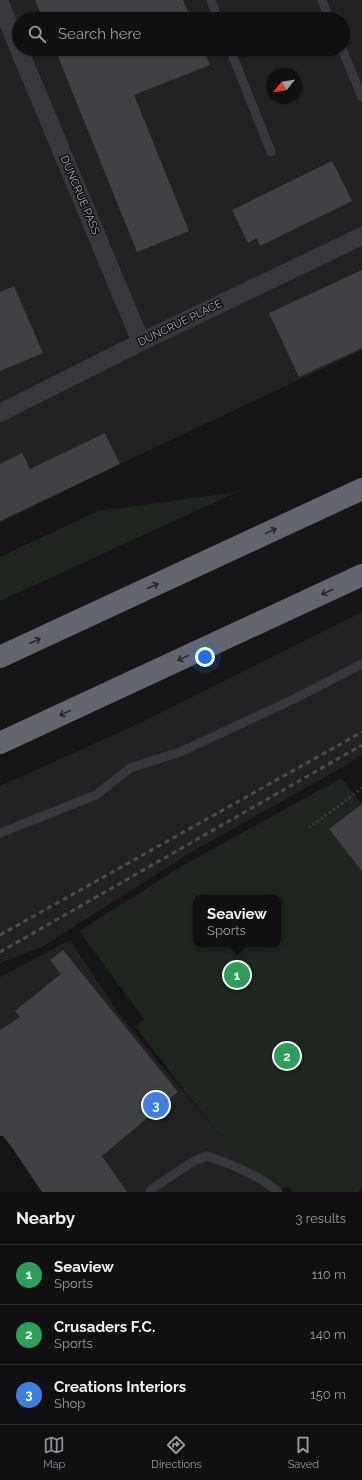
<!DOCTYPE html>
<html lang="en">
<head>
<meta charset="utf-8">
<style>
  body { margin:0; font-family:Raleway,sans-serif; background:#19191b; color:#f1f3f6 }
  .compass { position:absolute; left:266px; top:68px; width:36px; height:36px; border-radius:50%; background:#101012; box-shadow:0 1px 3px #0004; rotate:240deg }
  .you { position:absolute; left:205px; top:657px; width:14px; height:14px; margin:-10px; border:3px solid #fff; border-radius:50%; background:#1a73e8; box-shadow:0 0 0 6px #1a73e833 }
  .badge { display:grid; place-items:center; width:26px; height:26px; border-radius:50%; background:#8c9099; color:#fff; font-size:13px; font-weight:700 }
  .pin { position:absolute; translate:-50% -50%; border:2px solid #fff; box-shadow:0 1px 4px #0006 }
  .popup { position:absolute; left:193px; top:895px; width:88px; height:52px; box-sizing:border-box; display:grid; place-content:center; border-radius:8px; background:#101012; filter:drop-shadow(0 1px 3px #0005); font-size:13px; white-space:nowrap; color:#9c9d9f }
  .popup b { font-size:15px; color:#f1f3f6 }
  .popup::after { content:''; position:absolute; left:50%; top:100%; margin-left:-8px; border:8px solid transparent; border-top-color:#101012 }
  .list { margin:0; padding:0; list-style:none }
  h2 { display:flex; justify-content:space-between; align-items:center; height:52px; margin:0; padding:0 16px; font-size:17px }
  h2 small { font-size:13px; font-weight:400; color:#9c9d9f }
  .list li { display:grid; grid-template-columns:26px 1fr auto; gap:12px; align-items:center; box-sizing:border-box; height:60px; padding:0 16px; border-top:1px solid #303032 }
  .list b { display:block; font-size:15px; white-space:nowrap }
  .list p { margin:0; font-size:13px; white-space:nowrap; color:#9c9d9f }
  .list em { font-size:13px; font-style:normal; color:#9c9d9f }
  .icon { flex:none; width:22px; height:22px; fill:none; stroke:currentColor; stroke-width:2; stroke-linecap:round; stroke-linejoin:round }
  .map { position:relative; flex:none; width:362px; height:1192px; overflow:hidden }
  .search { position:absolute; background:#101012; box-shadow:0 1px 3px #0004; left:12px; right:12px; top:12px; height:44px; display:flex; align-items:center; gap:10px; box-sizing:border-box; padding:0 14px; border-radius:22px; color:#9c9d9f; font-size:15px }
  .sheet { height:232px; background:#101012 }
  nav { display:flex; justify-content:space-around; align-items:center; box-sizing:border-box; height:56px; border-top:1px solid #303032; background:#101012; font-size:11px; color:#9c9d9f }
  nav a { display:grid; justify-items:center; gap:2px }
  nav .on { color:#8c9099 }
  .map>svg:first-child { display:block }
</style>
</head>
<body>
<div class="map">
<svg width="362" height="1192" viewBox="0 0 362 1192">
  <rect width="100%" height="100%" fill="#161618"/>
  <g fill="#222225" fill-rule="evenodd">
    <path d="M 0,0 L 362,0 L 362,350 L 120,464 L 0,523 ZM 19,19 L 343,19 L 343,49 L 19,49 ZM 272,74 L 296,74 L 296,98 L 272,98 Z"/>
    <path d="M 362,612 L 362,754 L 345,766 L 188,854 L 42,947 L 0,963 L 0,786 L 140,723 Z"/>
    <path d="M 70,940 L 120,1015 L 155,1058 L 248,1167 L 288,1186 L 276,1192 L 85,1192 L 0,1068 L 0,977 Z"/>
  </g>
  <g fill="#1e261f" fill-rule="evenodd">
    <path d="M 237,492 L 0,601 L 0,557 L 98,511 Z"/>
    <path d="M 341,778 L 362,804 L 362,1189 L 358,1192 L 293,1192 L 288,1186 L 248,1168 L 183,1089 L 135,1026 L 144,1019 L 79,931 L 182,866 ZM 196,898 L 278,898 L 278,944 L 196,944 Z"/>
  </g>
  <g fill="#404145">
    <path d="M 35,0 L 183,0 L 191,19 L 43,19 Z"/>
    <path d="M 55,49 L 203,49 L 210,65 L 134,95 L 189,231 L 137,252 Z"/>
    <path d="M 332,161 L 352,201 L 260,246 L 257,238 L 248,243 L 232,210 Z"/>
    <path d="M 362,270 L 362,348 L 299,377 L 269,313 Z"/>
    <path d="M 14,286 L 43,353 L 0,371 L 0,292 Z"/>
    <path d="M 105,433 L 120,464 L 0,521 L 0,464 L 22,453 L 30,469 Z"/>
    <path d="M 362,804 L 362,871 L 329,829 Z"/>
    <path d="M 63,950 L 178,1092 L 102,1156 L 127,1192 L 42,1192 L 13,1149 L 3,1136 L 0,1136 L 0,1030 L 20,1017 L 15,1011 L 61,974 L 50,960 Z"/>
  </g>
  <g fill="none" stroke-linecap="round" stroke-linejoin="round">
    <path stroke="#3d3f44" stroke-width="2.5" stroke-dasharray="2 3" stroke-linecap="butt" d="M 309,828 L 362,788"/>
    <g stroke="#37383d" stroke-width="9">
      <path d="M 211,0 L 218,19"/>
      <path d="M 322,0 L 329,19"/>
      <path d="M 230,49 L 271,152"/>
      <path d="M 342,49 L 362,97"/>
      <path d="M 0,833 L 96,795 L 130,768 L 180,752 L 294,699 L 362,664"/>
      <path d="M 150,1192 L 153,1188 L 192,1162 L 207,1156 C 231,1164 259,1175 278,1192"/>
    </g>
    <g stroke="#37383d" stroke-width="18">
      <path d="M 0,3 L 19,49"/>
      <path d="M 19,49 L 141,342"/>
      <path d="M 0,413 L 141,342 L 362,236"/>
    </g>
    <g stroke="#63666e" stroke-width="22">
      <path d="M 0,657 L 362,489"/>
      <path d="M 0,743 L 362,575"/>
    </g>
    <g stroke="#4a4c52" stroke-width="3" stroke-dasharray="5 4" stroke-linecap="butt">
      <path d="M 0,935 L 362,732"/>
      <path d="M 0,952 L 362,745"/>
    </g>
  </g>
  <defs><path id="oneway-shaft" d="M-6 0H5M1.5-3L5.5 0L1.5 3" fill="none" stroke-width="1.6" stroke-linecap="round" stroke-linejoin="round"/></defs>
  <g stroke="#26262a">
    <use href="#oneway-shaft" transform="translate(271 531) rotate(-25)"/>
    <use href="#oneway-shaft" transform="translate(153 586) rotate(-25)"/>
    <use href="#oneway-shaft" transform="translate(327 592) rotate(155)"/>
    <use href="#oneway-shaft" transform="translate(35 641) rotate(-25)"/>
    <use href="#oneway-shaft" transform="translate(183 658) rotate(155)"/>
    <use href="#oneway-shaft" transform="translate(65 713) rotate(155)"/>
  </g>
  <g text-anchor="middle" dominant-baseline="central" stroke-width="3" stroke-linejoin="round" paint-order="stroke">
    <g font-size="11" fill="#a8adb8" stroke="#111113">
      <text transform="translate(80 195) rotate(67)">DUNCRUE PASS</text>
      <text transform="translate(180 323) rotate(-26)">DUNCRUE PLACE</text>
    </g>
  </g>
</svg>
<svg class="compass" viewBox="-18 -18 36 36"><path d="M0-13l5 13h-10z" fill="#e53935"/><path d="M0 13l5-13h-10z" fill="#9c9d9f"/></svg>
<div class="you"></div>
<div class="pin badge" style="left:237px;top:975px;background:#2e9e5b">1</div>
<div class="popup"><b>Seaview</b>Sports</div>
<div class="pin badge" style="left:287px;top:1056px;background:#2e9e5b">2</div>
<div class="pin badge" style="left:156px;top:1105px;background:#3f7fe0">3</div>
<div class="search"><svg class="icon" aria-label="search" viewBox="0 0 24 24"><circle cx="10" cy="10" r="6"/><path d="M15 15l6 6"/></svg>Search here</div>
</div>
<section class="sheet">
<h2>Nearby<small>3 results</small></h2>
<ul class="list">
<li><span class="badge" style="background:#2e9e5b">1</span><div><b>Seaview</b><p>Sports</p></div><em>110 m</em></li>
<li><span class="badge" style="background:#2e9e5b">2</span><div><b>Crusaders F.C.</b><p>Sports</p></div><em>140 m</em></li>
<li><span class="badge" style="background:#3f7fe0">3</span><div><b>Creations Interiors</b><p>Shop</p></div><em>150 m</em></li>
</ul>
</section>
<nav>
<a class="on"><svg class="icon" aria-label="map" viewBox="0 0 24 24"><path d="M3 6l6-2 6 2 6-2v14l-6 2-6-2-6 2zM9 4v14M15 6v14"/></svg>Map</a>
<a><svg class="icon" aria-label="directions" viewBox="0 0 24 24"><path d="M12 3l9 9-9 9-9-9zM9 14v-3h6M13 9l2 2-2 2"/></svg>Directions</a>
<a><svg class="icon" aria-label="saved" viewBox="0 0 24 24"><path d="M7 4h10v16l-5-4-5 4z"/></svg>Saved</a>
</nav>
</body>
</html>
